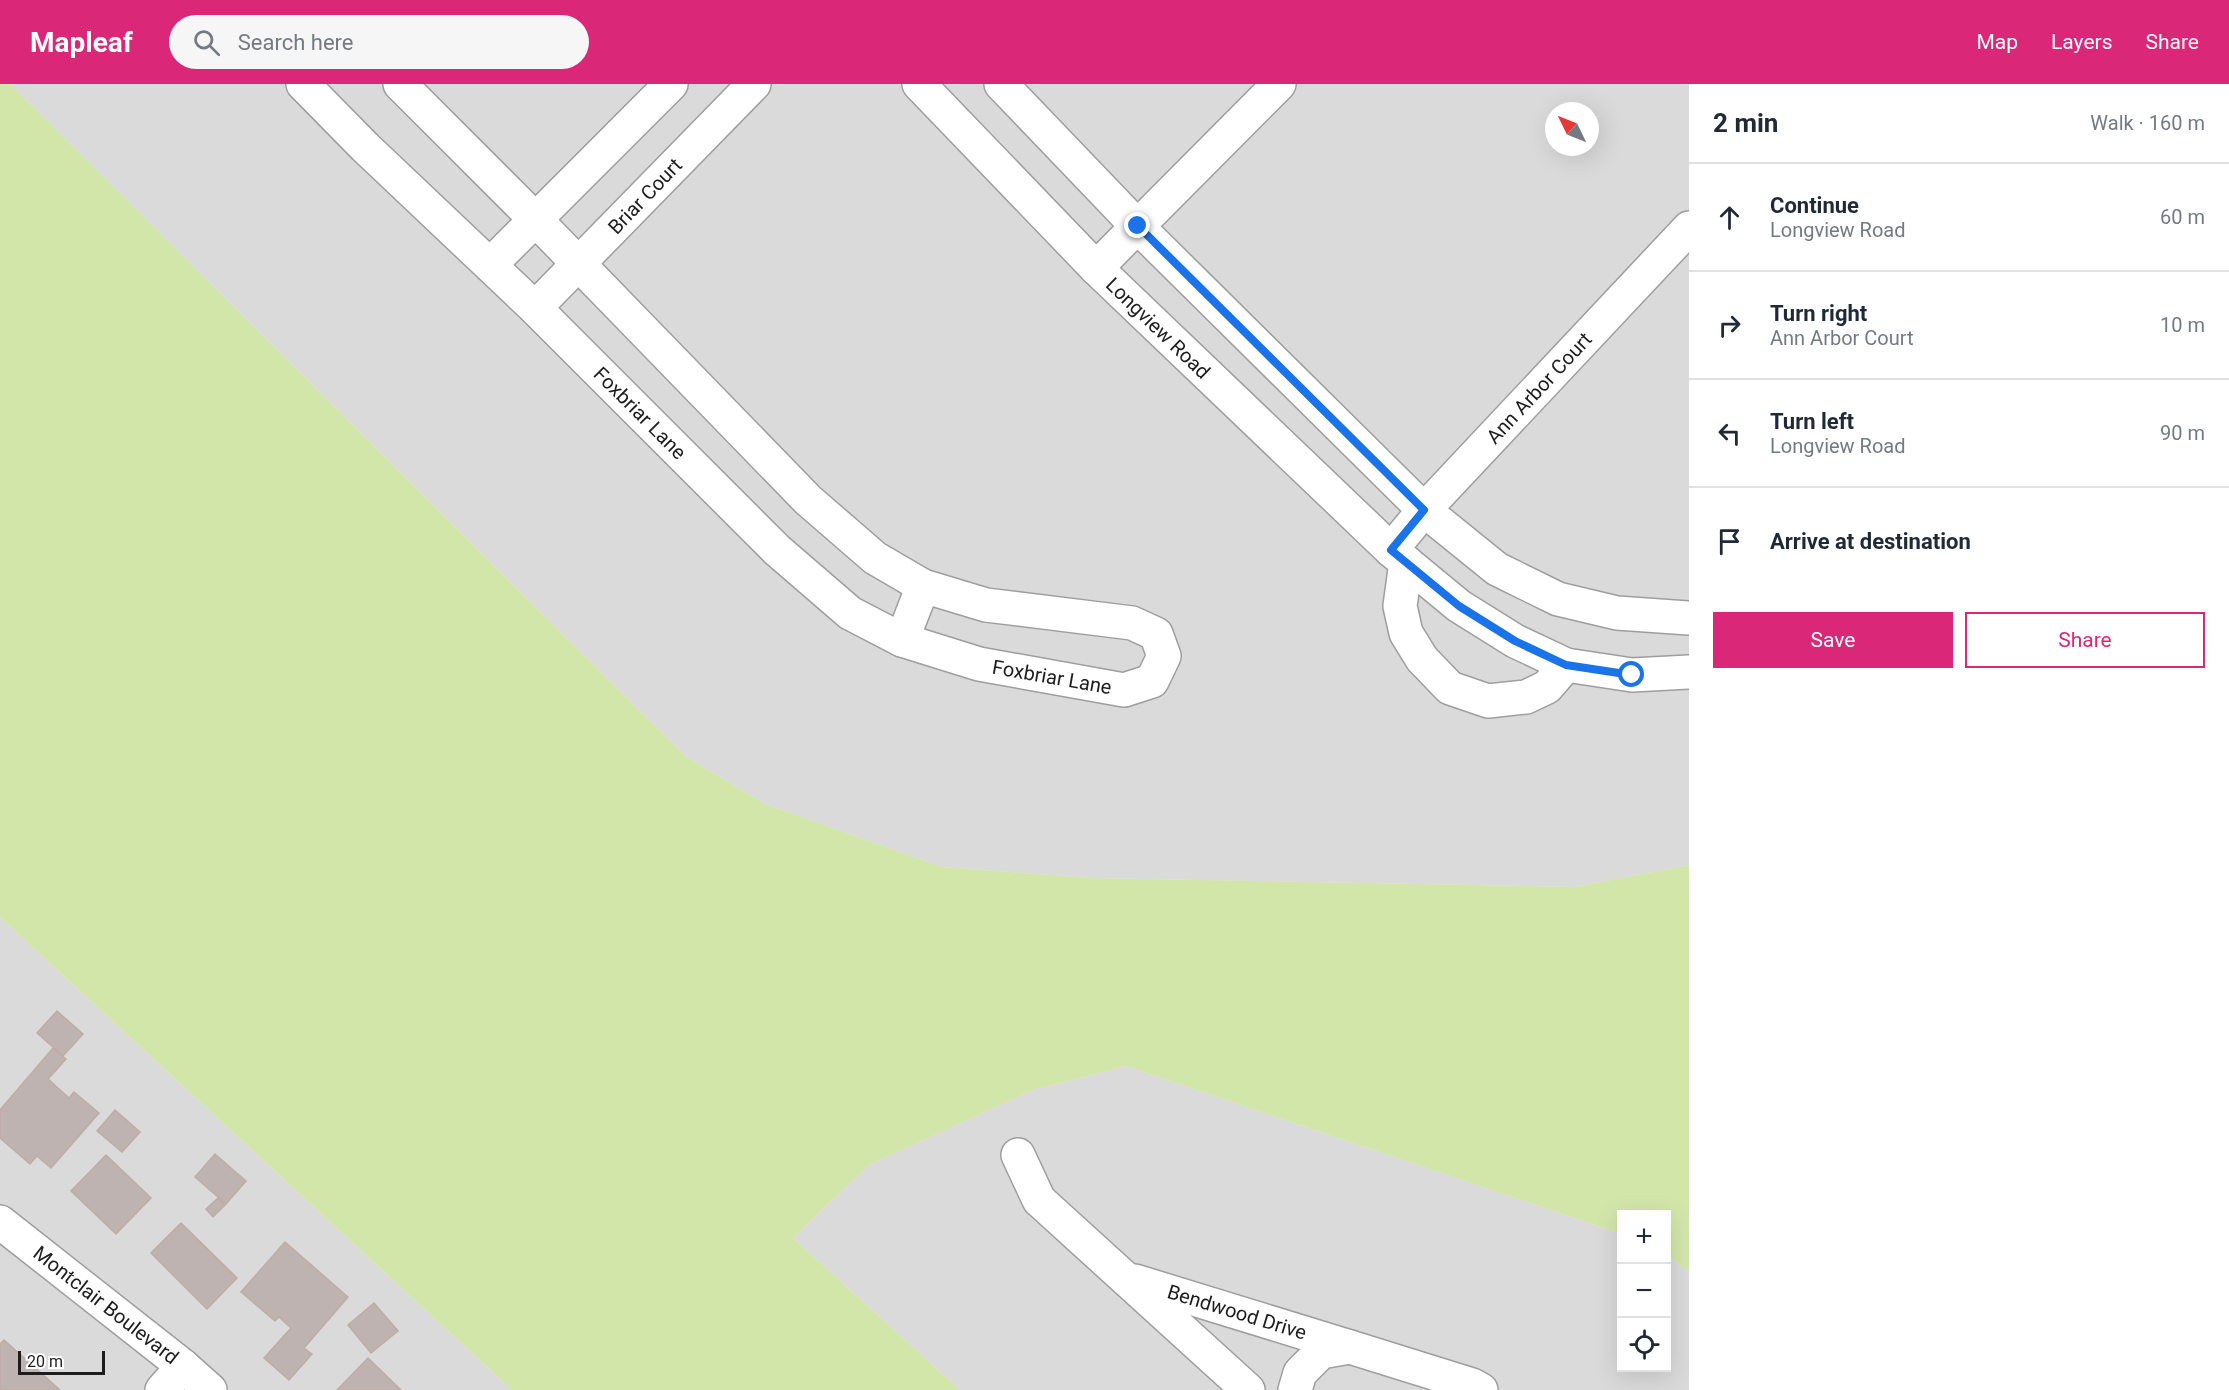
<!DOCTYPE html>
<html lang="en">
<head>
<meta charset="utf-8">
<style>
  body { margin:0; font-family:Roboto,sans-serif; background:#f6f6f7; color:#1f2937 }
  .controls { position:absolute; right:18px; bottom:18px; display:grid; overflow:hidden; border-radius:0px; box-shadow:0 6px 24px #0002 }
  .controls button { width:54px; height:54px; display:grid; place-items:center; padding:0; border:0; border-bottom:2px solid #e0e1e3; background:#fff; color:#1f2937; font:30px sans-serif }
  .compass { position:absolute; left:1545px; top:18px; width:54px; height:54px; border-radius:50%; background:#fff; box-shadow:0 6px 24px #0002; rotate:313deg }
  .scale { position:absolute; left:18px; bottom:15px; width:87px; box-sizing:border-box; padding-left:6px; border:3px solid #1d1d1d; border-top:0; font-size:16px; line-height:21px; white-space:nowrap; color:#1d1d1d; -webkit-text-stroke:4px #fff; paint-order:stroke }
  .stop { position:absolute; width:18px; height:18px; margin:-14px; border:4px solid #1a73e8; border-radius:50%; background:#fff }
  .stop.end { background:#1a73e8; border-color:#fff; box-shadow:0 2px 6px #0008 }
  .list { margin:0; padding:0; list-style:none }
  h2 { display:flex; justify-content:space-between; align-items:center; height:78px; margin:0; padding:0 24px; font-size:26px }
  h2 small { font-size:20px; font-weight:400; color:#747a83 }
  .list li { display:grid; grid-template-columns:39px 1fr auto; gap:18px; align-items:center; box-sizing:border-box; height:108px; padding:0 24px; border-top:2px solid #e0e1e3 }
  .list b { display:block; font-size:22px; white-space:nowrap }
  .list p { margin:0; font-size:20px; white-space:nowrap; color:#747a83 }
  .list em { font-size:20px; font-style:normal; color:#747a83 }
  .actions { display:flex; gap:12px; padding:18px 24px }
  .actions a { flex:1; padding:14px 0; border:2px solid #db2777; border-radius:0px; text-align:center; font-size:21px; color:#db2777 }
  .actions .main { background:#db2777; color:#fff }
  .icon { flex:none; width:33px; height:33px; fill:none; stroke:currentColor; stroke-width:2; stroke-linecap:round; stroke-linejoin:round }
  .map { position:relative; flex:none; width:1689px; height:1306px; overflow:hidden }
  header { display:flex; align-items:center; gap:36px; box-sizing:border-box; height:84px; padding:0 30px; background:#db2777; color:#fff }
  header strong { font-size:28px }
  nav { display:flex; gap:33px; margin-inline-start:auto; font-size:21px }
  .search { width:420px; height:54px; background:#f6f6f7; display:flex; align-items:center; gap:15px; box-sizing:border-box; padding:0 21px; border-radius:33px; color:#747a83; font-size:22px }
  main { display:flex }
  aside { flex:1; background:#fff }
  .map>svg:first-child { display:block }
</style>
</head>
<body>
<header>
<strong>Mapleaf</strong>
<div class="search"><svg class="icon" aria-label="search" viewBox="0 0 24 24"><circle cx="10" cy="10" r="6"/><path d="M15 15l6 6"/></svg>Search here</div>
<nav><a>Map</a><a>Layers</a><a>Share</a></nav>
</header>
<main>
<div class="map">
<svg width="1689" height="1306" viewBox="0 0 1689 1306">
  <rect width="100%" height="100%" fill="#eee8e3"/>
  <g fill="#dbdada" fill-rule="evenodd">
    <path d="M 10,0 L 1689,0 L 1689,781 L 1575,803 L 1092,794 L 942,783 L 765,720 L 685,672 ZM 1554,27 L 1590,27 L 1590,63 L 1554,63 Z"/>
    <path d="M 0,833 L 512,1306 L 0,1306 Z"/>
    <path d="M 1126,982 L 1621,1150 L 1622,1284 L 1666,1284 L 1667,1171 L 1689,1188 L 1689,1306 L 960,1306 L 793,1154 L 869,1081 L 1033,1006 Z"/>
  </g>
  <path fill="#d3e6aa" d="M 0,0 L 10,0 L 685,672 L 765,720 L 942,783 L 1092,794 L 1575,803 L 1689,781 L 1689,1188 L 1667,1171 L 1666,1130 L 1622,1130 L 1621,1150 L 1126,982 L 1033,1006 L 869,1081 L 793,1154 L 960,1306 L 512,1306 L 0,833 Z"/>
  <g fill="#beb3b0" stroke="#bfaca6" stroke-width="1.5">
    <path d="M 57,927 L 83,950 L 63,972 L 37,949 Z"/>
    <path d="M 53,964 L 66,975 L 48,995 L 69,1014 L 74,1008 L 99,1029 L 51,1084 L 37,1072 L 30,1080 L 0,1054 L 0,1026 Z"/>
    <path d="M 115,1026 L 140,1048 L 122,1068 L 97,1047 Z"/>
    <path d="M 215,1070 L 246,1097 L 226,1120 L 195,1093 Z"/>
    <path d="M 106,1071 L 151,1114 L 116,1150 L 71,1107 Z"/>
    <path d="M 218,1114 L 225,1121 L 213,1133 L 206,1125 Z"/>
    <path d="M 181,1139 L 237,1194 L 207,1225 L 151,1169 Z"/>
    <path d="M 285,1158 L 348,1213 L 304,1264 L 312,1270 L 289,1296 L 264,1274 L 291,1244 L 279,1233 L 275,1237 L 241,1208 Z"/>
    <path d="M 374,1219 L 398,1247 L 371,1269 L 348,1241 Z"/>
    <path d="M 4,1256 L 60,1306 L 0,1306 L 0,1260 Z"/>
    <path d="M 368,1274 L 401,1306 L 337,1306 Z"/>
  </g>
  <g fill="none" stroke-linecap="round" stroke-linejoin="round">
    <g stroke="#9e9e9e" stroke-width="36">
      <g id="street">
        <path d="M 303,0 L 365,63 L 535,224 L 777,466 L 850,529 L 902,556 L 979,580 L 1124,606 L 1152,597 L 1164,572 L 1156,550 L 1132,539 L 986,521 L 923,502 L 875,474 L 808,416 L 535,135 L 400,0"/>
        <path d="M 919,0 L 1096,184 L 1391,466 L 1459,522 L 1515,557 L 1566,581 L 1632,591 L 1689,588"/>
        <path d="M 1001,0 L 1138,143 L 1424,426 L 1497,485 L 1558,515 L 1617,529 L 1689,534"/>
        <path d="M 490,181 L 671,0"/>
        <path d="M 1096,184 L 1279,0"/>
        <path d="M 535,224 L 754,0"/>
        <path d="M 1391,466 L 1424,426 L 1689,144"/>
        <path d="M 1406,478 L 1400,522 L 1406,549 L 1422,575 L 1450,604 L 1488,617 L 1526,613 L 1547,603 L 1566,581"/>
        <path d="M 902,556 L 923,502"/>
        <path d="M 1018,1071 L 1039,1116 L 1248,1306"/>
        <path d="M 0,1138 L 183,1282 L 210,1306"/>
        <path d="M 1135,1197 L 1350,1263"/>
        <path d="M 162,1306 L 183,1282"/>
        <path d="M 1295,1306 L 1300,1289 L 1321,1268 L 1350,1263 L 1472,1301 L 1481,1306"/>
      </g>
    </g>
    <use href="#street" stroke="#fff" stroke-width="33"/>
  </g>
  <g fill="none" stroke-linecap="round" stroke-linejoin="round">
    <path stroke="#1a73e8" stroke-width="8" d="M 1138,142 L 1424,426 L 1391,466 L 1459,522 L 1515,557 L 1566,581 L 1632,591"/>
  </g>
  <g text-anchor="middle" dominant-baseline="central" stroke-width="6" stroke-linejoin="round" paint-order="stroke">
    <g font-size="20" fill="#1d1d1d" stroke="#fff">
      <text transform="translate(645 112) rotate(-46)">Briar Court</text>
      <text transform="translate(1158 244) rotate(44)">Longview Road</text>
      <text transform="translate(1539 304) rotate(-47)">Ann Arbor Court</text>
      <text transform="translate(640 329) rotate(45)">Foxbriar Lane</text>
      <text transform="translate(1052 593) rotate(10)">Foxbriar Lane</text>
      <text transform="translate(106 1221) rotate(38)">Montclair Boulevard</text>
      <text transform="translate(1237 1228) rotate(17)">Bendwood Drive</text>
    </g>
  </g>
</svg>
<div class="controls">
<button>+</button>
<button>−</button>
<button><svg class="icon" aria-label="locate" viewBox="0 0 24 24"><circle cx="12" cy="12" r="6"/><path d="M12 2v4M12 18v4M2 12h4M18 12h4"/></svg></button>
</div>
<svg class="compass" viewBox="-18 -18 36 36"><path d="M0-13l5 13h-10z" fill="#e53935"/><path d="M0 13l5-13h-10z" fill="#747a83"/></svg>
<div class="scale">20 m</div>
<div class="stop" style="left:1632px;top:591px"></div>
<div class="stop end" style="left:1138px;top:142px"></div>
</div>
<aside>
<h2>2 min<small>Walk · 160 m</small></h2>
<ul class="list">
<li><svg class="icon" aria-label="ahead" viewBox="0 0 24 24"><path d="M12 20V5M6 11l6-6 6 6"/></svg><div><b>Continue</b><p>Longview Road</p></div><em>60 m</em></li>
<li><svg class="icon" aria-label="right" viewBox="0 0 24 24"><path d="M7 20v-9h11M14 6l5 5-5 5"/></svg><div><b>Turn right</b><p>Ann Arbor Court</p></div><em>10 m</em></li>
<li><svg class="icon" aria-label="left" viewBox="0 0 24 24"><path d="M17 20v-9H6M10 6l-5 5 5 5"/></svg><div><b>Turn left</b><p>Longview Road</p></div><em>90 m</em></li>
<li><svg class="icon" aria-label="arrive" viewBox="0 0 24 24"><path d="M6 21V4h12l-3 4 3 4H6"/></svg><div><b>Arrive at destination</b></div></li>
</ul>
<div class="actions"><a class="main">Save</a><a>Share</a></div>
</aside>
</main>
</body>
</html>
